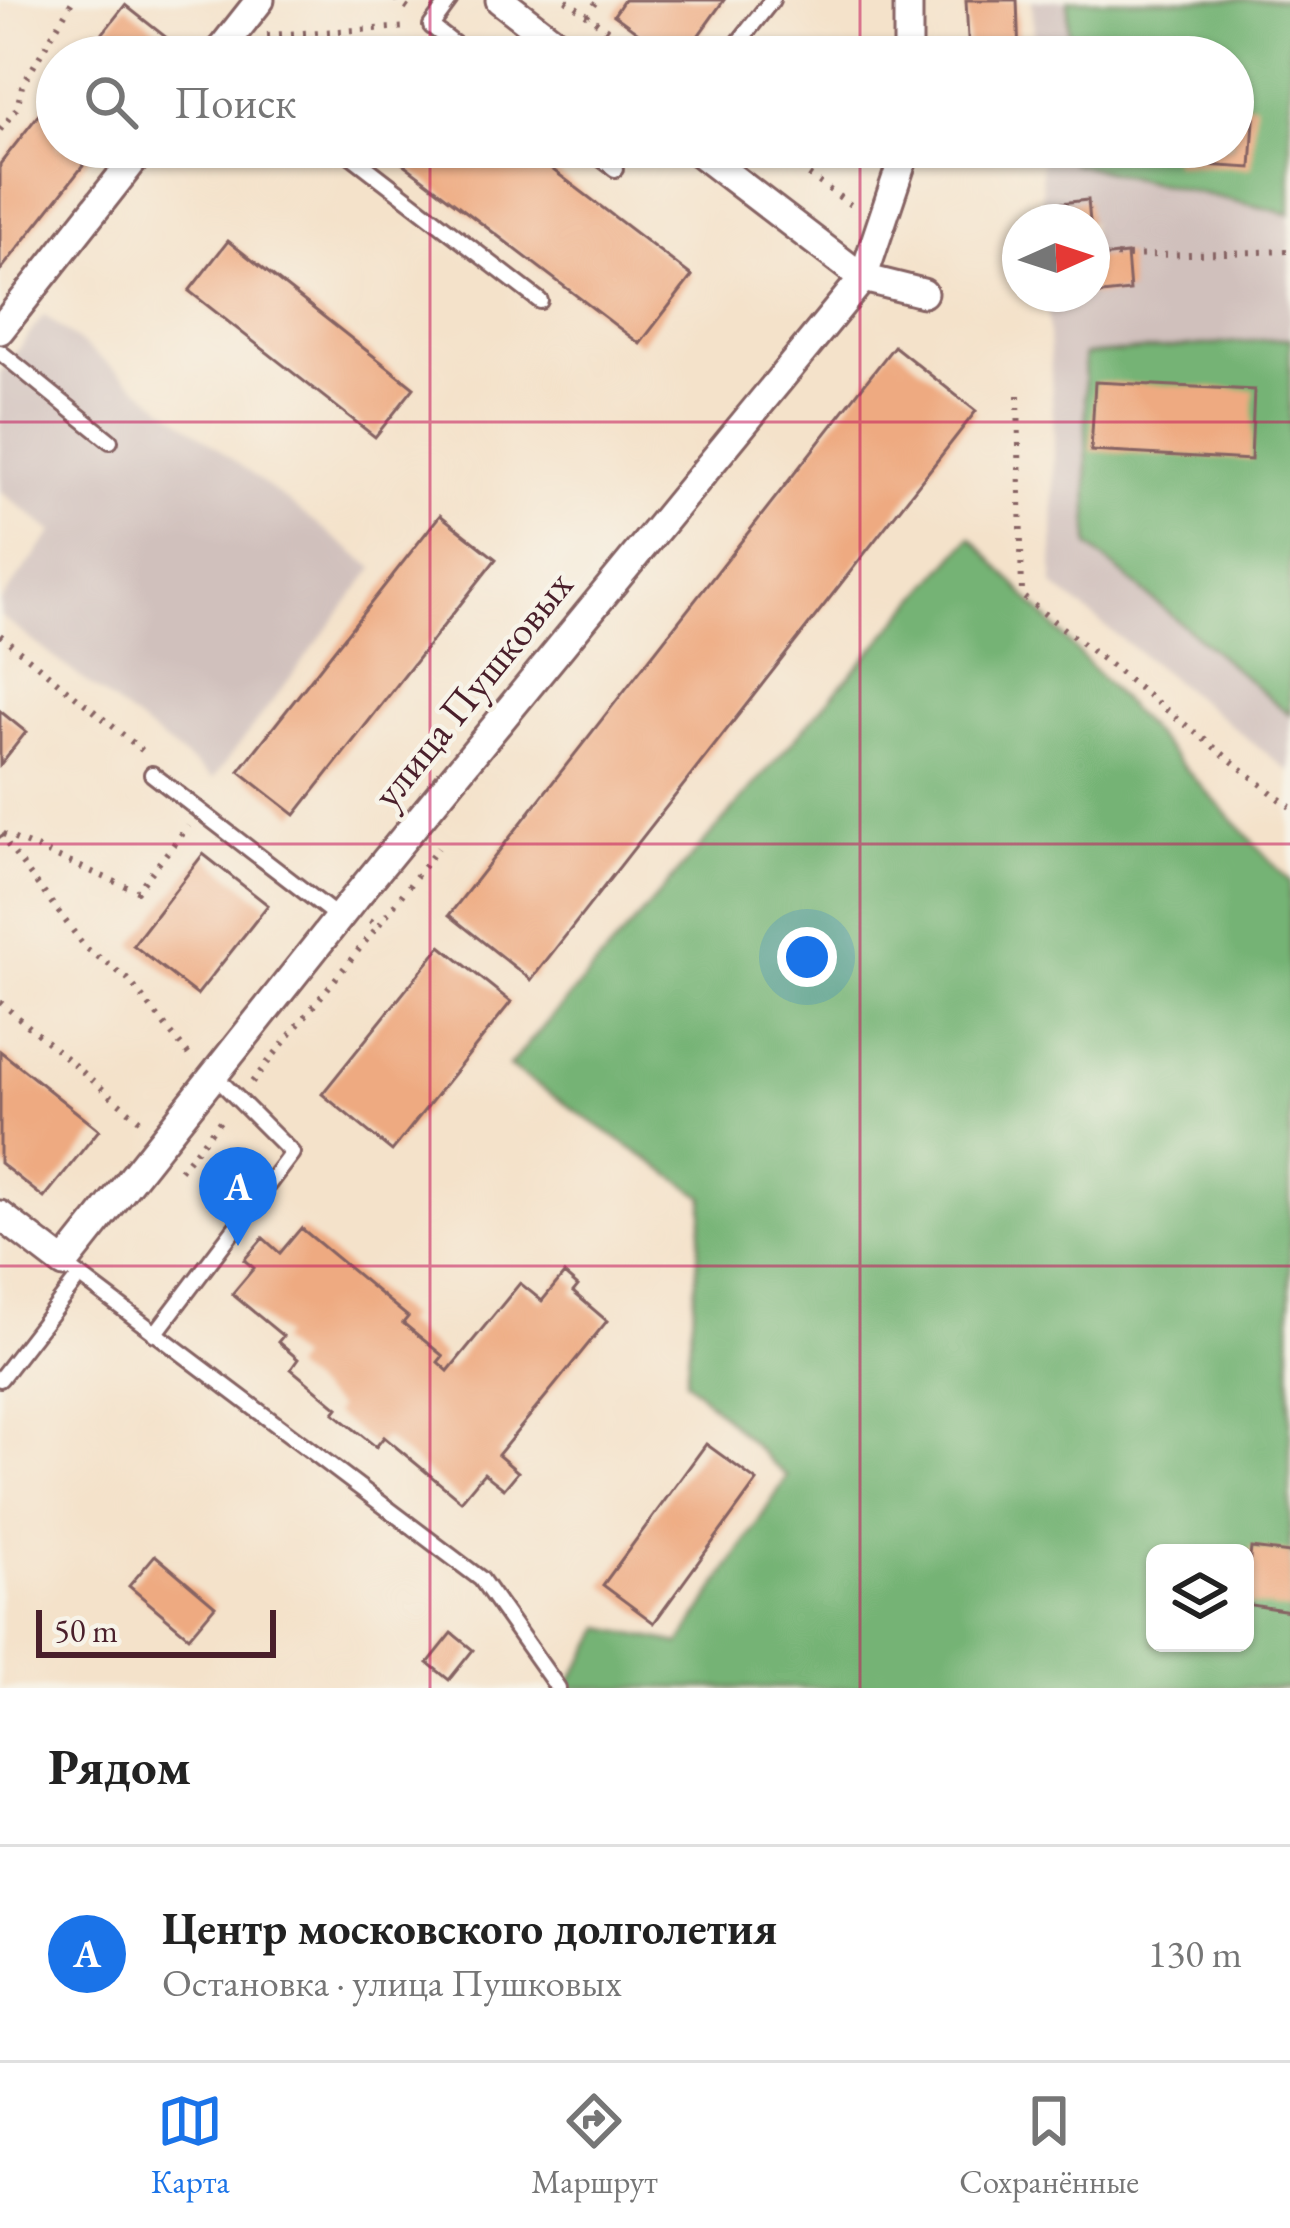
<!DOCTYPE html>
<html lang="ru">
<head>
<meta charset="utf-8">
<style>
  body { margin:0; font-family:"EB Garamond",serif; background:#f6f6f6; color:#222 }
  .controls { position:absolute; right:36px; bottom:36px; display:grid; overflow:hidden; border-radius:18px; box-shadow:0 3px 9px #0004 }
  .controls button { width:108px; height:108px; display:grid; place-items:center; padding:0; border:0; border-bottom:3px solid #e0e0e0; background:#fff; color:#222; font:60px sans-serif }
  .compass { position:absolute; left:1002px; top:204px; width:108px; height:108px; border-radius:50%; background:#fff; box-shadow:0 3px 9px #0004; rotate:87deg }
  .scale { position:absolute; left:36px; bottom:30px; width:240px; box-sizing:border-box; padding-left:12px; border:6px solid #4a1f2b; border-top:0; font-size:33px; line-height:42px; white-space:nowrap; color:#4a1f2b; -webkit-text-stroke:9px #f7f3e8; paint-order:stroke }
  .you { position:absolute; left:807px; top:957px; width:42px; height:42px; margin:-30px; border:9px solid #fff; border-radius:50%; background:#1a73e8; box-shadow:0 0 0 18px #1a73e833 }
  .badge { display:grid; place-items:center; width:78px; height:78px; border-radius:50%; background:#1a73e8; color:#fff; font-size:39px; font-weight:700 }
  .pin { position:absolute; translate:-50% -99px; filter:drop-shadow(0 3px 6px #0008) }
  .pin::after { content:''; position:absolute; top:63px; width:42px; height:36px; background:inherit; clip-path:polygon(0 0,100% 0,50% 100%) }
  .list { margin:0; padding:0; list-style:none }
  h2 { display:flex; justify-content:space-between; align-items:center; height:156px; margin:0; padding:0 48px; font-size:51px }
  h2 small { font-size:39px; font-weight:400; color:#767676 }
  .list li { display:grid; grid-template-columns:78px 1fr auto; gap:36px; align-items:center; box-sizing:border-box; height:216px; padding:0 48px; border-top:3px solid #e0e0e0 }
  .list b { display:block; font-size:45px; white-space:nowrap }
  .list p { margin:0; font-size:39px; white-space:nowrap; color:#767676 }
  .list em { font-size:39px; font-style:normal; color:#767676 }
  .icon { flex:none; width:66px; height:66px; fill:none; stroke:currentColor; stroke-width:2; stroke-linecap:round; stroke-linejoin:round }
  .map { position:relative; flex:none; width:1290px; height:1688px; overflow:hidden }
  .search { position:absolute; background:#fff; box-shadow:0 3px 9px #0004; left:36px; right:36px; top:36px; height:132px; display:flex; align-items:center; gap:30px; box-sizing:border-box; padding:0 42px; border-radius:66px; color:#767676; font-size:45px }
  .sheet { height:372px; background:#fff }
  nav { display:flex; justify-content:space-around; align-items:center; box-sizing:border-box; height:168px; border-top:3px solid #e0e0e0; background:#fff; font-size:33px; color:#767676 }
  nav a { display:grid; justify-items:center; gap:6px }
  nav .on { color:#1a73e8 }
  .map>svg:first-child { display:block }
</style>
</head>
<body>
<div class="map">
<svg width="1290" height="1688" viewBox="0 0 1290 1688">
  <rect width="100%" height="100%" fill="#f7f3e8"/>
  <filter id="ink" filterUnits="userSpaceOnUse"><feTurbulence type="fractalNoise" baseFrequency=".00833" numOctaves="2"/><feDisplacementMap in="SourceGraphic" scale="24" xChannelSelector="R" yChannelSelector="G"/><feConvolveMatrix kernelMatrix="1 2 1 2 8 2 1 2 1" color-interpolation-filters="sRGB"/></filter>
  <filter id="wash" filterUnits="userSpaceOnUse"><feTurbulence type="fractalNoise" baseFrequency=".004" numOctaves="4" result="noise"/><feDisplacementMap in="SourceGraphic" scale="48" xChannelSelector="R" yChannelSelector="G"/><feGaussianBlur stdDeviation="2.7" result="paint"/><feColorMatrix in="noise" values="0 0 0 0 0 0 0 0 0 0 0 0 0 0 0 0 0 1.4 0 .05"/><feComposite in="paint" operator="in"/></filter>
  <g filter="url(#wash)">
    <rect width="100%" height="100%" fill="#f4e2ca"/>
    <g fill="#d0c0bc">
      <path d="M 1032,0 L 1290,0 L 1290,772 L 1053,585 L 1054,438 L 1047,294 L 1092,294 L 1092,222 L 1043,222 L 1040,147 L 1233,147 L 1233,57 L 1035,57 Z"/>
      <path d="M 44,315 L 374,568 L 213,779 L 0,616 L 0,602 L 53,532 L 0,491 L 0,373 Z"/>
    </g>
    <g fill="#75b374" stroke="#606950" stroke-width="3" fill-rule="evenodd">
      <path d="M 1068,0 L 1290,0 L 1290,214 L 1071,163 L 1071,147 L 1233,147 L 1233,57 L 1069,57 Z"/>
      <path d="M 1290,338 L 1290,715 L 1089,546 L 1084,355 Z"/>
      <path d="M 971,537 L 1290,882 L 1290,1688 L 566,1688 L 603,1628 L 680,1644 L 787,1477 L 686,1380 L 704,1197 L 509,1066 ZM 1155,1553 L 1245,1553 L 1245,1643 L 1155,1643 Z"/>
    </g>
    <g id="blocks">
      <g fill="#eeaa81">
        <path d="M 624,0 L 724,0 L 683,57 L 671,57 L 614,15 Z"/>
        <path d="M 966,0 L 1017,0 L 1019,57 L 969,57 Z"/>
        <path d="M 125,5 L 177,46 L 168,57 L 84,57 Z"/>
        <path d="M 57,91 L 57,147 L 98,147 L 0,271 L 0,164 Z"/>
        <path d="M 1233,103 L 1255,104 L 1251,168 L 1173,163 L 1173,147 L 1233,147 Z"/>
        <path d="M 381,147 L 523,147 L 692,276 L 640,344 Z"/>
        <path d="M 1088,200 L 1090,222 L 1052,222 L 1051,204 Z"/>
        <path d="M 228,241 L 414,388 L 375,437 L 189,291 Z"/>
        <path d="M 1127,254 L 1130,291 L 1092,295 L 1092,258 Z"/>
        <path d="M 894,346 L 976,411 L 531,980 L 449,915 Z"/>
        <path d="M 1095,382 L 1254,390 L 1251,460 L 1091,451 Z"/>
        <path d="M 440,515 L 496,559 L 295,815 L 239,771 Z"/>
        <path d="M 0,711 L 26,732 L 0,765 Z"/>
        <path d="M 203,854 L 268,905 L 197,995 L 133,945 Z"/>
        <path d="M 441,946 L 511,1002 L 392,1151 L 322,1094 Z"/>
        <path d="M 0,1051 L 99,1130 L 44,1198 L 0,1163 Z"/>
        <path d="M 301,1228 L 408,1317 L 403,1323 L 443,1356 L 438,1362 L 448,1371 L 520,1283 L 542,1301 L 564,1274 L 578,1286 L 573,1292 L 607,1321 L 498,1455 L 518,1472 L 504,1489 L 484,1473 L 461,1501 L 384,1437 L 376,1447 L 334,1413 L 338,1408 L 291,1369 L 298,1359 L 278,1342 L 283,1336 L 232,1294 L 254,1268 L 244,1260 L 263,1238 L 280,1253 Z"/>
        <path d="M 706,1444 L 757,1481 L 654,1623 L 603,1585 Z"/>
        <path d="M 1251,1548 L 1290,1553 L 1290,1611 L 1245,1604 Z"/>
        <path d="M 155,1555 L 215,1606 L 189,1637 L 129,1586 Z"/>
        <path d="M 452,1633 L 473,1650 L 449,1680 L 428,1663 Z"/>
      </g>
    </g>
  </g>
  <g filter="url(#ink)">
    <use href="#blocks" fill-opacity="0" stroke="#866363" stroke-width="3"/>
    <g fill="none" stroke-linecap="round" stroke-linejoin="round">
      <g stroke="#866363" stroke-width="20">
        <g id="service">
          <path d="M 450,0 L 431,26 L 471,57"/>
          <path d="M 727,57 L 772,0"/>
          <path d="M 340,147 L 540,301"/>
          <path d="M 586,147 L 615,169"/>
          <path d="M 0,352 L 110,441"/>
          <path d="M 152,774 L 339,918"/>
          <path d="M 64,1264 L 481,1579 L 558,1688"/>
          <path d="M 155,1334 L 292,1153 L 214,1075"/>
          <path d="M 0,1379 L 79,1277"/>
        </g>
      </g>
      <g stroke="#866363" stroke-width="33">
        <g id="minor">
          <path d="M 500,0 L 574,57"/>
          <path d="M 215,57 L 260,0"/>
          <path d="M 908,57 L 908,0"/>
          <path d="M 692,147 L 863,278 L 923,293"/>
          <path d="M 0,330 L 144,147"/>
          <path d="M 0,1215 L 64,1264 L 349,905 L 863,278 L 907,147"/>
        </g>
      </g>
      <g stroke="#866363" stroke-width="6" stroke-dasharray="3 9" stroke-linecap="butt">
        <path d="M 396,0 L 414,13"/>
        <path d="M 566,0 L 645,57"/>
        <path d="M 587,15 L 598,0"/>
        <path d="M 267,35 L 410,27"/>
        <path d="M 0,130 L 17,108 L 22,86 L 73,0"/>
        <path d="M 770,147 L 855,208"/>
        <path d="M 1092,257 L 1290,251"/>
        <path d="M 1018,395 L 1022,596 L 1290,807"/>
        <path d="M 0,635 L 148,755"/>
        <path d="M 3,834 L 137,891 L 188,826"/>
        <path d="M 0,835 L 86,948 L 127,978 L 192,1059"/>
        <path d="M 370,920 L 378,926 L 438,848"/>
        <path d="M 0,1002 L 144,1124"/>
        <path d="M 252,1082 L 378,926"/>
        <path d="M 180,1170 L 225,1115"/>
      </g>
      <use href="#service" stroke="#fff" stroke-width="14"/>
      <use href="#minor" stroke="#fff" stroke-width="27"/>
    </g>
  </g>
  <path fill="none" stroke="#c2185b" stroke-width="3" stroke-opacity="0.55" d="M 430,0 L 430,57M 860,0 L 860,57M 430,147 L 430,1688M 860,147 L 860,1688M 0,422 L 1290,422M 0,844 L 1290,844M 0,1266 L 1290,1266"/>
  <g text-anchor="middle" dominant-baseline="central" stroke-width="9" stroke-linejoin="round" paint-order="stroke">
    <g font-size="42" fill="#4a1f2b" stroke="#f7f3e8">
      <text transform="translate(472 689) rotate(-51)">улица Пушковых</text>
    </g>
  </g>
</svg>
<div class="controls">
<button><svg class="icon" aria-label="layers" viewBox="0 0 24 24"><path d="M12 4l9 5-9 5-9-5zM3 14l9 5 9-5"/></svg></button>
</div>
<svg class="compass" viewBox="-18 -18 36 36"><path d="M0-13l5 13h-10z" fill="#e53935"/><path d="M0 13l5-13h-10z" fill="#767676"/></svg>
<div class="scale">50 m</div>
<div class="you"></div>
<div class="pin badge" style="left:238px;top:1246px">A</div>
<div class="search"><svg class="icon" aria-label="search" viewBox="0 0 24 24"><circle cx="10" cy="10" r="6"/><path d="M15 15l6 6"/></svg>Поиск</div>
</div>
<section class="sheet">
<h2>Рядом<small></small></h2>
<ul class="list">
<li><span class="badge">A</span><div><b>Центр московского долголетия</b><p>Остановка · улица Пушковых</p></div><em>130 m</em></li>
</ul>
</section>
<nav>
<a class="on"><svg class="icon" aria-label="map" viewBox="0 0 24 24"><path d="M3 6l6-2 6 2 6-2v14l-6 2-6-2-6 2zM9 4v14M15 6v14"/></svg>Карта</a>
<a><svg class="icon" aria-label="directions" viewBox="0 0 24 24"><path d="M12 3l9 9-9 9-9-9zM9 14v-3h6M13 9l2 2-2 2"/></svg>Маршрут</a>
<a><svg class="icon" aria-label="saved" viewBox="0 0 24 24"><path d="M7 4h10v16l-5-4-5 4z"/></svg>Сохранённые</a>
</nav>
</body>
</html>
